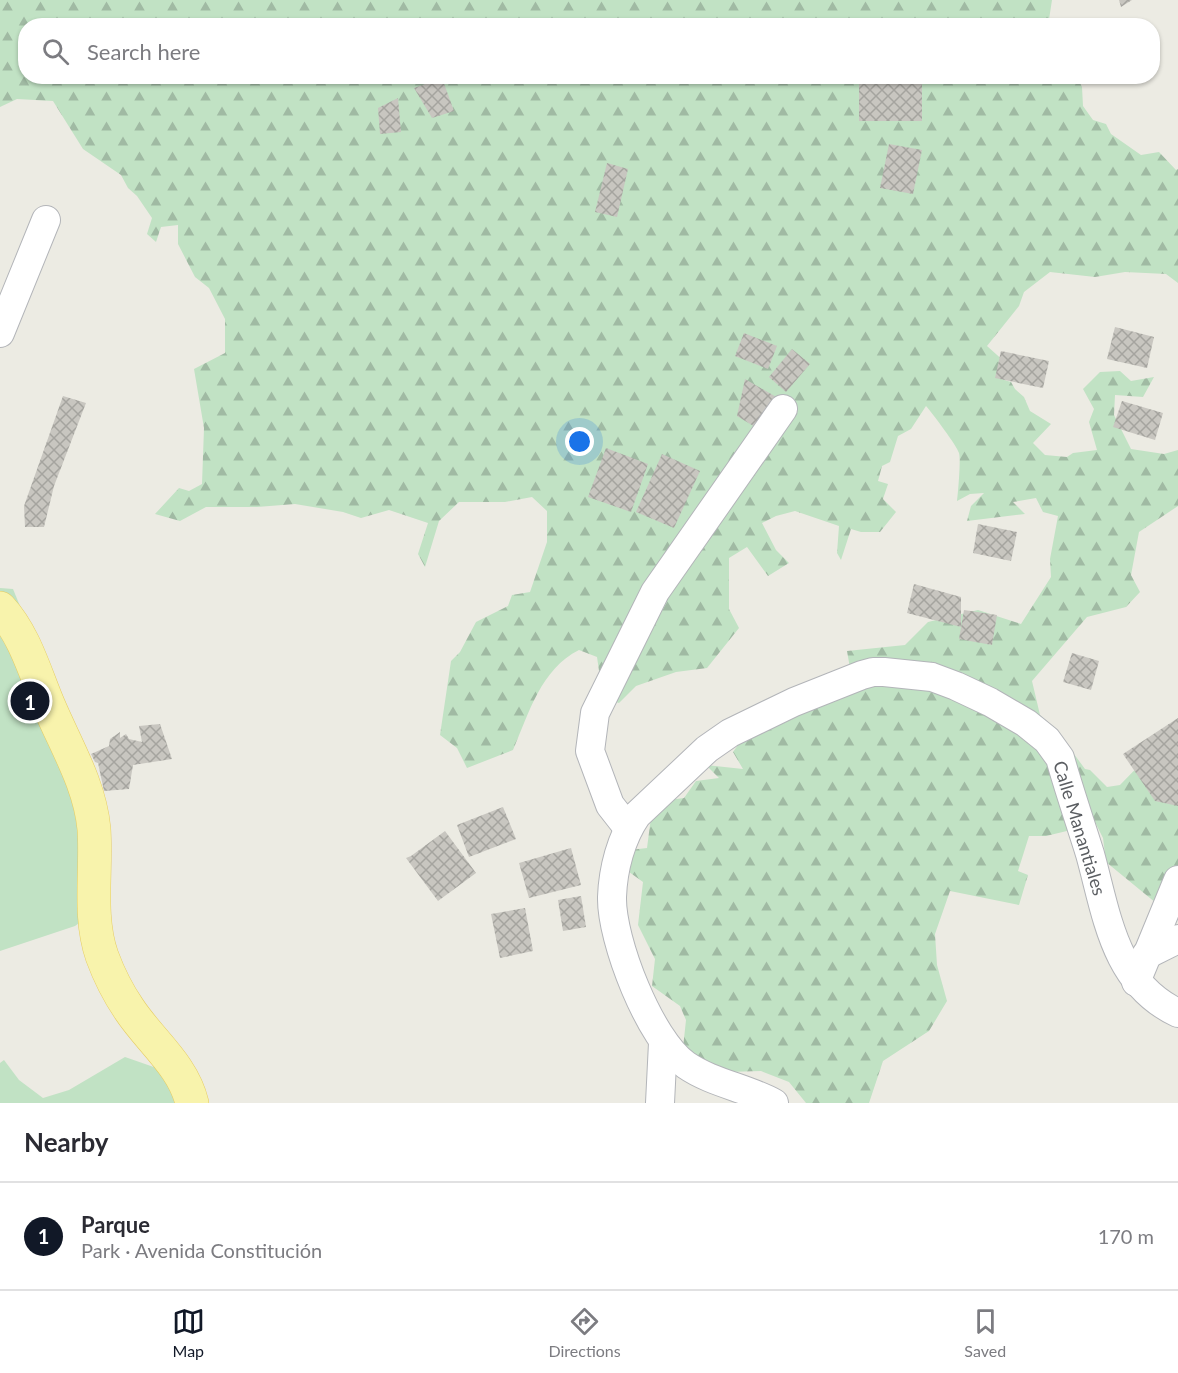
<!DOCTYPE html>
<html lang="en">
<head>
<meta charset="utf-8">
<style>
  body { margin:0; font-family:Lato,sans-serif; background:#f7f7f7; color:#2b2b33 }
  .you { position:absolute; left:580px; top:442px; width:21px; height:21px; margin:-15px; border:4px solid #fff; border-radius:50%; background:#1a73e8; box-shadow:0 0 0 9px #1a73e833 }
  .badge { display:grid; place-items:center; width:39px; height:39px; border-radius:50%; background:#111827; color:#fff; font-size:20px; font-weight:700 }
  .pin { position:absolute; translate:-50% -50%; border:3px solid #fff; box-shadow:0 2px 6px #0006 }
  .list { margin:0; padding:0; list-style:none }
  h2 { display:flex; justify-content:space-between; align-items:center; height:78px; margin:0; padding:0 24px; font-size:26px }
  h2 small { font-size:20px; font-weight:400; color:#7c7c81 }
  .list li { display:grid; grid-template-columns:39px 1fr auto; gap:18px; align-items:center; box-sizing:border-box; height:108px; padding:0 24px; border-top:2px solid #e1e1e2 }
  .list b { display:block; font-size:22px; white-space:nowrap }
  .list p { margin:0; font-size:20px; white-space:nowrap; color:#7c7c81 }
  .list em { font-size:20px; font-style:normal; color:#7c7c81 }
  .icon { flex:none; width:33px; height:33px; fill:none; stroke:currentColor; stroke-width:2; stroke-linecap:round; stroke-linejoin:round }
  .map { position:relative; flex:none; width:1178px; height:1103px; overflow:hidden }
  .search { position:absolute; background:#fff; box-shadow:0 2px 4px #0004; left:18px; right:18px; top:18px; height:66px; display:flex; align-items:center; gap:15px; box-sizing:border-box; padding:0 21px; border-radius:24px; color:#7c7c81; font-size:22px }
  .sheet { height:186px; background:#fff }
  nav { display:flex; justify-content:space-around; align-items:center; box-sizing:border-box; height:84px; border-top:2px solid #e1e1e2; background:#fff; font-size:16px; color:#7c7c81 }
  nav a { display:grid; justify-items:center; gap:3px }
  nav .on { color:#111827 }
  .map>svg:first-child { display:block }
</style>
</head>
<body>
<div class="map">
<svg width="1178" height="1103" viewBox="0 0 1178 1103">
  <defs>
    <pattern id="forest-firs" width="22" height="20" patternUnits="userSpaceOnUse" patternTransform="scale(1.5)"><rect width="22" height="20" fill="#c1e2c4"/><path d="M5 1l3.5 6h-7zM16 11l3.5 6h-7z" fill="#a0baa3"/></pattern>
    <pattern id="building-cross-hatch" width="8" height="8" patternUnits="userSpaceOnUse" patternTransform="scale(1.5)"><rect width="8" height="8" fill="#c8c6c0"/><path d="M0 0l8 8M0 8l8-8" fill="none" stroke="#a5a49f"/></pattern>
  </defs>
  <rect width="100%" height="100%" fill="#ecebe3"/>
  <path fill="url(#forest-firs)" d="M 0,0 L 1052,0 L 1048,26 L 26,26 L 26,76 L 1077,77 L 1082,87 L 1083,106 L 1093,120 L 1106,124 L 1111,134 L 1141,155 L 1159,152 L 1176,170 L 1178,169 L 1178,283 L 1166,274 L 1125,272 L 1095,277 L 1050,272 L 1024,292 L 1019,306 L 987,346 L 1006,363 L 1001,379 L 1011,382 L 1015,389 L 1024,397 L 1030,411 L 1051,424 L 1033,443 L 1045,455 L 1067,457 L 1073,453 L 1097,450 L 1089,422 L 1094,409 L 1083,389 L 1100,372 L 1120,371 L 1131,381 L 1154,377 L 1143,397 L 1115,395 L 1114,415 L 1131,449 L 1164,454 L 1178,450 L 1178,506 L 1139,532 L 1131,575 L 1140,592 L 1126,607 L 1087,617 L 1032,681 L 1040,715 L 1057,731 L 1085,769 L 1090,770 L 1107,787 L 1120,785 L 1157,747 L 1178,757 L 1178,886 L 1156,903 L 1106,862 L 1103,838 L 1096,824 L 1046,836 L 1029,836 L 1018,871 L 1028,875 L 1019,905 L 950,891 L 935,934 L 937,965 L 947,1001 L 929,1031 L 883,1061 L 869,1103 L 806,1103 L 789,1082 L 761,1071 L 693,1073 L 683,1048 L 686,1020 L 680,1006 L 652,986 L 655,959 L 638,925 L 643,882 L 618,864 L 630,850 L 647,848 L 653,802 L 684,798 L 696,781 L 719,778 L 706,765 L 743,769 L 733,752 L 768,703 L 851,674 L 847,651 L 905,645 L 928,622 L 978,610 L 1021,624 L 1051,577 L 1050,559 L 1058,516 L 1043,512 L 1036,498 L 1013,502 L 1025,514 L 967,521 L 971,506 L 984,493 L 970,494 L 957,501 C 958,494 961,459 959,453 C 957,446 933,414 926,406 L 911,429 L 898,436 L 890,462 L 882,466 L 878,481 L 888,484 L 883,499 L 896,512 L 880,532 L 861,532 L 851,529 L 841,560 L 837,553 L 839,526 L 795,511 L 776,516 L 762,523 L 776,550 L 789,563 L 768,576 L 747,547 L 729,558 L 729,609 L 739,628 L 707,668 L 676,672 L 636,686 L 619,703 L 603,698 L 597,657 L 579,650 C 541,669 529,713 513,750 L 467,768 L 457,748 L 440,735 L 451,661 L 460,652 L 476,622 L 508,606 L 512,595 L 530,592 L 547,542 L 547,511 L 532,497 L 505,502 L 459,502 L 439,521 L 425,567 L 418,554 L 428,523 L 389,510 L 361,518 L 343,512 L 295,504 L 257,507 L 206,507 L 180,521 L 155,514 L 179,488 L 189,491 L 202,484 L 204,428 L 194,369 L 225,353 L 225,319 L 209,288 L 195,277 L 178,244 L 178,225 L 161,227 L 156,242 L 147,234 L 152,218 L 137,196 L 128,188 L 121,175 L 83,149 L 53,101 L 17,99 L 0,107 Z"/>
  <g fill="#c1e2c4">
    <path d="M 0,588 L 13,589 L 105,813 L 94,912 L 75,926 L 0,951 Z"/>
    <path d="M 125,1057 L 188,1079 L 187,1103 L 0,1103 L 0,1063 L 4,1060 L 19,1080 L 43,1098 L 69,1090 Z"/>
  </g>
  <g fill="url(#building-cross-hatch)">
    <path d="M 1119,0 L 1132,0 L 1121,7 Z"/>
    <path d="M 454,19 L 456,26 L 434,26 L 434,25 Z"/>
    <rect x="859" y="76" width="63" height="45"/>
    <path d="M 442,78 L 454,111 L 432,118 L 414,88 Z"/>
    <path d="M 398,98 L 401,132 L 380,134 L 378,108 Z"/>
    <path d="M 889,144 L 922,150 L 913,194 L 880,188 Z"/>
    <path d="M 607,163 L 628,169 L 617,217 L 595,212 Z"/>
    <path d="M 1115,327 L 1154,337 L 1147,368 L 1107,359 Z"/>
    <path d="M 744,333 L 777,346 L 768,369 L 735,356 Z"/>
    <path d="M 792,349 L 810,364 L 786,392 L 769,377 Z"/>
    <path d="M 1001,351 L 1049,361 L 1043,388 L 995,378 Z"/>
    <path d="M 745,379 L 778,398 L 760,430 L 737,416 Z"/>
    <path d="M 63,396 L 86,403 L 54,486 L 44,527 L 25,527 L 24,506 Z"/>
    <path d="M 1122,401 L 1163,413 L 1155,440 L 1113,427 Z"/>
    <path d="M 606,448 L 648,464 L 631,512 L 588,497 Z"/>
    <path d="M 662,454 L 700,471 L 674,528 L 636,512 Z"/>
    <path d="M 978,524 L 1017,532 L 1011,561 L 973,553 Z"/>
    <path d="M 914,584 L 961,597 L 961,627 L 907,613 Z"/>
    <path d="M 964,610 L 997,615 L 992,645 L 959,639 Z"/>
    <path d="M 1072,653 L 1099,661 L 1091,690 L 1063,682 Z"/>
    <path d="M 1178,718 L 1178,806 L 1155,801 L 1123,754 Z"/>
    <path d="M 160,724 L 172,759 L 133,765 L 129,789 L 104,791 L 98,763 L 95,762 L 91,754 L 109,746 L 110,739 L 120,732 L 120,738 L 126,734 L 129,739 L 142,742 L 139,726 Z"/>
    <path d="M 503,807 L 516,839 L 469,857 L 457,825 Z"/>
    <path d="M 445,831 L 476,873 L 438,901 L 406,858 L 411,856 Z"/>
    <path d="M 571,848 L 581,885 L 529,898 L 519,863 Z"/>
    <path d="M 581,896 L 586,927 L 563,931 L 558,900 Z"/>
    <path d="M 525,908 L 533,951 L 500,958 L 491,914 Z"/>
  </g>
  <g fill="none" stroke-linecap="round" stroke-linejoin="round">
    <g stroke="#b3b5b9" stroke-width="30">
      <g id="minor">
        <path d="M 0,333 L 46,220"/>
        <path d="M 628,828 L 610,805 L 590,751 L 595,713 L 655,592 L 783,409"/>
        <path d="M 1146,955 L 1178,939"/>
        <path d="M 1136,982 L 1178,880"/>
        <path d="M 660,1103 L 663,1043"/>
        <path d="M 774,1103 C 747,1088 712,1083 686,1065 C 650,1040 611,940 612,897 C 613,869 621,838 637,815 L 707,749 L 730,733 L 794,702 L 862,675 L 873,672 L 884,672 L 932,677 L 956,686 L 990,702 L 1026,723 L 1047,740 L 1060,758 C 1069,790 1080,822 1090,854 C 1107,915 1114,983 1178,1013"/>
      </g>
    </g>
    <g stroke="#e6cc62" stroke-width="34">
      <path id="major" d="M 0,608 C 25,635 35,673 49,706 C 66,746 90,785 94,829 C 97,871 88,916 102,956 C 109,975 118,993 129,1009 C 150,1041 183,1065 192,1103"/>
    </g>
    <use href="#minor" stroke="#fff" stroke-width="28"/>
    <use href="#major" stroke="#f8f3ac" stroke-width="33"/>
  </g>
  <g text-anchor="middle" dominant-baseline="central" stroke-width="5" stroke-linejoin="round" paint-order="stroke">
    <g font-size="18" fill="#5b5e62" stroke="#fff">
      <text transform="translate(1080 828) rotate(73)">Calle Manantiales</text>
    </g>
  </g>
</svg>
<div class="you"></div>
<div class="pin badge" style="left:30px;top:701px">1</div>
<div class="search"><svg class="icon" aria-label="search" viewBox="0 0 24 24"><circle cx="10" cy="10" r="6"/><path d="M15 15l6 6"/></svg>Search here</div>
</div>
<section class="sheet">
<h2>Nearby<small></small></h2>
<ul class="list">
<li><span class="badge">1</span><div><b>Parque</b><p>Park · Avenida Constitución</p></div><em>170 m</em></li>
</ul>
</section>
<nav>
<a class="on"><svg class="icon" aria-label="map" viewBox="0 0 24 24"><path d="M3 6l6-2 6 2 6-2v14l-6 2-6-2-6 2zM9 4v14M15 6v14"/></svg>Map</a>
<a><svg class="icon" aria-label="directions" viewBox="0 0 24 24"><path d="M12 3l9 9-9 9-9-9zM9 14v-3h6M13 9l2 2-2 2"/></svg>Directions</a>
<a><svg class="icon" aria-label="saved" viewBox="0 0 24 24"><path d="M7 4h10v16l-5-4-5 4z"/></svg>Saved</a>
</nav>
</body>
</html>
